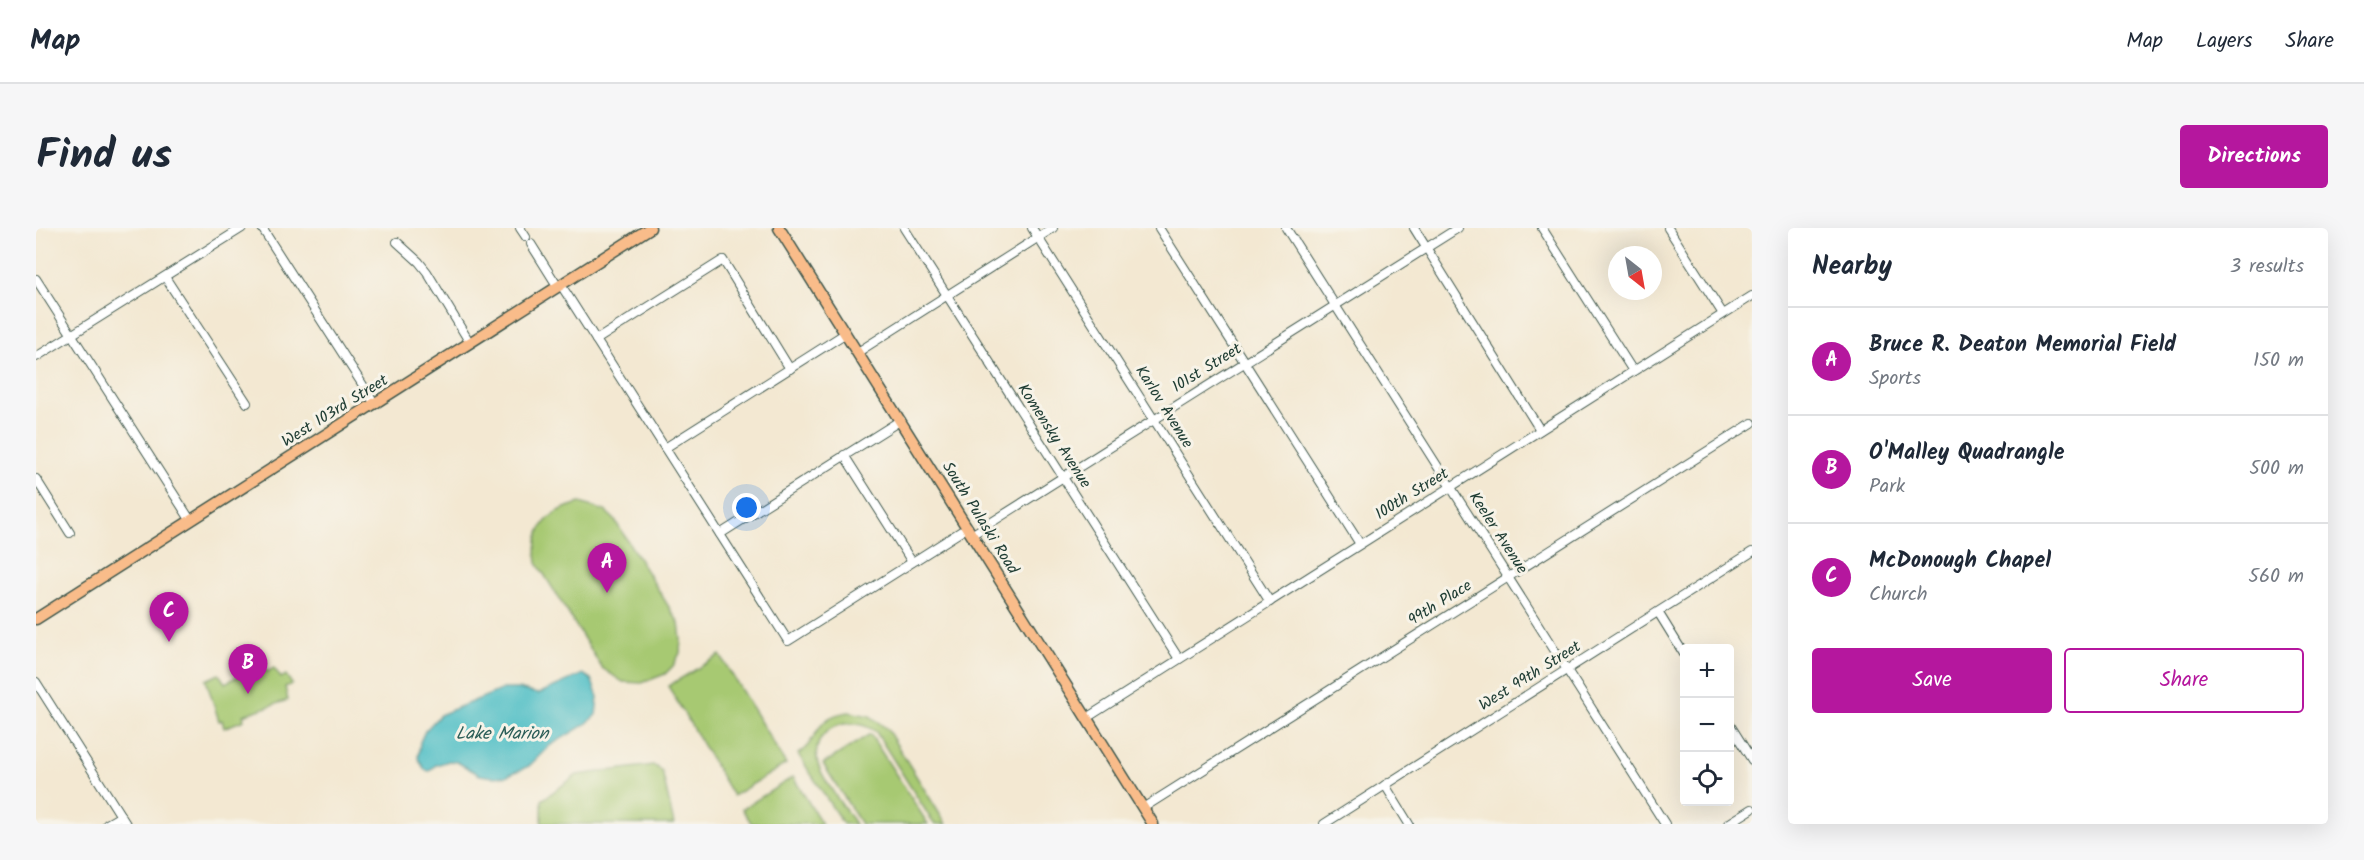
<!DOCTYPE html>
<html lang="en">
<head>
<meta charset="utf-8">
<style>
  body { margin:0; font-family:Kalam,sans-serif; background:#f6f6f7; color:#1f2937 }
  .controls { position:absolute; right:18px; bottom:18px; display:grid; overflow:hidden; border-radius:6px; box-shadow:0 6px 24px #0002 }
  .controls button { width:54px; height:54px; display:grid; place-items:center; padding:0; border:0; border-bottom:2px solid #e0e1e3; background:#fff; color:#1f2937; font:30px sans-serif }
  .compass { position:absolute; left:1572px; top:18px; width:54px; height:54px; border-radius:50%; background:#fff; box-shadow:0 6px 24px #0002; rotate:149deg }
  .you { position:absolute; left:711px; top:280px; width:21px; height:21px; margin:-15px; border:4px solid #fff; border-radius:50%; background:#1a73e8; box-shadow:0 0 0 9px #1a73e833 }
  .badge { display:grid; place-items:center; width:39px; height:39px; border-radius:50%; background:#b5179e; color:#fff; font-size:20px; font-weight:700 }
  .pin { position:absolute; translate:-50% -50px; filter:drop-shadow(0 2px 3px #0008) }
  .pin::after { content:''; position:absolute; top:32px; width:21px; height:18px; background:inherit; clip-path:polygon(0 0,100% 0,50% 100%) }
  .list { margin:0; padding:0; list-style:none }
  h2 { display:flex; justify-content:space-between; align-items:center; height:78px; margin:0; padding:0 24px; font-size:26px }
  h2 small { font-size:20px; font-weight:400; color:#747a83 }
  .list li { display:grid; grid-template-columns:39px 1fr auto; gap:18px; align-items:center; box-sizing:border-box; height:108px; padding:0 24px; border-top:2px solid #e0e1e3 }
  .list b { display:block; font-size:22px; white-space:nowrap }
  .list p { margin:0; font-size:20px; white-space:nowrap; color:#747a83 }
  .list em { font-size:20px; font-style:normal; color:#747a83 }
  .actions { display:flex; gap:12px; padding:18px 24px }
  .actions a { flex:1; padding:14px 0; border:2px solid #b5179e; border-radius:6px; text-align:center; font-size:21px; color:#b5179e }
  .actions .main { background:#b5179e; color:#fff }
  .icon { flex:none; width:33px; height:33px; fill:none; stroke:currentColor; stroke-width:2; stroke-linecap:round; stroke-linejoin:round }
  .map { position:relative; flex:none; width:1716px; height:596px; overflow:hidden; border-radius:6px }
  header { display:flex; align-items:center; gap:36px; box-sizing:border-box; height:84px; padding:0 30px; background:#fff; border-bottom:2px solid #e0e1e3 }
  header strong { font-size:28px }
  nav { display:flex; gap:33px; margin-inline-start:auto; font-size:21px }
  .intro { display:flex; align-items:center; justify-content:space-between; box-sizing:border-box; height:144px; padding:0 36px }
  h1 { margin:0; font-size:42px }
  .button { padding:15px 27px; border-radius:6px; background:#b5179e; color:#fff; font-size:21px; font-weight:700 }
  main { display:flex; gap:36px; padding:0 36px }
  aside { flex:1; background:#fff; border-radius:6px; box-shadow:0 6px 24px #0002 }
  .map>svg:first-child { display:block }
</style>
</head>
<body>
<header>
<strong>Map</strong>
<nav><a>Map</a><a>Layers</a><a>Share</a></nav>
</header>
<div class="intro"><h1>Find us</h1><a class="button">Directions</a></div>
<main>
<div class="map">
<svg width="1716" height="596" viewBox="0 0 1716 596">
  <rect width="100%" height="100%" fill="#f7f3e8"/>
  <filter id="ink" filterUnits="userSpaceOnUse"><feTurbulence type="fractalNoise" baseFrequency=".0167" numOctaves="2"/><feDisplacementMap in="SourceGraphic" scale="12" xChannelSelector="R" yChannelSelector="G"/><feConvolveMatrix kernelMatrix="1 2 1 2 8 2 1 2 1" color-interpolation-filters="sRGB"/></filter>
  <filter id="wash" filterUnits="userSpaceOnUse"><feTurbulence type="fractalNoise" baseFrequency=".008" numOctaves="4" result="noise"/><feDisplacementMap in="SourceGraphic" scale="24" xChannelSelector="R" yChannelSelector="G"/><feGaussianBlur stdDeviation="1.35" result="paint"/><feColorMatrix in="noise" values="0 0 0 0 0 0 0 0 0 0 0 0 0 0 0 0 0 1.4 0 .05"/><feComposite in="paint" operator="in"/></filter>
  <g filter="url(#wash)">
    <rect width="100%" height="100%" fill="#f3e8d2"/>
    <g fill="#a7c972" stroke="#638353" stroke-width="1.5">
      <path d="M 544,275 L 569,283 L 578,291 L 643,395 L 645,412 L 644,425 L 637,438 L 629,446 L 606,455 L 587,454 L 566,440 L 501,335 C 496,300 512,283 544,275 Z"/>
      <path d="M 684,427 L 750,536 L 697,568 L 632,458 Z"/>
      <path d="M 225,434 L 231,444 L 238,440 L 245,450 L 250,447 L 256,456 L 249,459 L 252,472 L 207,487 L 208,492 L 188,500 L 186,492 L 183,493 L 170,452 L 183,446 L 189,455 L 208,445 L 213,451 L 219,448 L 217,440 Z"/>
      <path d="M 813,484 L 834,488 L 851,501 L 910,596 L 898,596 L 840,504 C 814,484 772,501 782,536 C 787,553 809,580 819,596 L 807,596 L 762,526 C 784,512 777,488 813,484 Z"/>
      <path d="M 834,506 L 892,596 L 825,596 L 787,536 Z"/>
      <path d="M 617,537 L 626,543 L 638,596 L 506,596 L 506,572 L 541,547 Z"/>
      <path d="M 757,549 L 786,596 L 716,596 L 706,581 Z"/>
    </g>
    <path fill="#51bfc6" stroke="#387e7d" stroke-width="1.5" d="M 547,446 L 555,451 L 562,469 L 560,487 L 550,496 L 513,518 L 493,538 L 470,548 L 457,549 L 444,547 L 421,534 L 413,533 L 400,537 L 394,543 L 389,542 L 382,530 L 384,514 L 389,503 L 404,487 L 467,461 L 482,461 L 502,466 Z"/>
  </g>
  <g filter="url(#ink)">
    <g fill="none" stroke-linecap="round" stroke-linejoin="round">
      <g stroke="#3f574c" stroke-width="10">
        <g id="minor">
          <path d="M 226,0 L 339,176"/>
          <path d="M 484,0 L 490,9"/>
          <path d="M 868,0 L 1143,431"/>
          <path d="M 996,0 L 1234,374"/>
          <path d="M 1123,0 L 1324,316"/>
          <path d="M 1250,0 L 1629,596"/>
          <path d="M 1378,0 L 1504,202"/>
          <path d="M 1506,0 L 1597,143"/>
          <path d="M 1632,0 L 1687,86"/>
          <path d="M 361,14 L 383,34 L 391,44 L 434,115"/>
          <path d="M 495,16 L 522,59"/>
          <path d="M 129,49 L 211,175"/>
          <path d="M 0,51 L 155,293"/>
          <path d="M 525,57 L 752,413 L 932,299"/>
          <path d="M 560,112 L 687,32 L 754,141"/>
          <path d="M 822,124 L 1017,0"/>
          <path d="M 0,129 L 206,0"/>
          <path d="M 629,220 L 810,105"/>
          <path d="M 808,227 L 876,334"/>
          <path d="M 0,251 L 34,305"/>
          <path d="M 684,306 L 865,192"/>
          <path d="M 937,306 L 1422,0"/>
          <path d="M 1622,384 L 1648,426"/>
          <path d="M 0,454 L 90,596"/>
          <path d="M 1052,489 L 1716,68"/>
          <path d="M 1694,497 L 1716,532"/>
          <path d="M 1349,557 L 1373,596"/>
          <path d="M 1107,580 L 1716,195"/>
          <path d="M 71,596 L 85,588"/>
          <path d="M 1288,596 L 1716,324"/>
          <path d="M 1692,596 L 1716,581"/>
        </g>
      </g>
      <g stroke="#3f574c" stroke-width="13">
        <g id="major">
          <path d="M 743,0 L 1117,596"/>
          <path d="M 0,391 L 614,0"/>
        </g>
      </g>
      <use href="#minor" stroke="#fff" stroke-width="8"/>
      <use href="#major" stroke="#f9bc8a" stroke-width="10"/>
    </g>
  </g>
  <g text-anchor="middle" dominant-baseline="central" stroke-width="6" stroke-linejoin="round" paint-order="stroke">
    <g font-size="16" fill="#1f3d34" stroke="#f7f3e8">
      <text transform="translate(1171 140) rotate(-32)">101st Street</text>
      <text transform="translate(1128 179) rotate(58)">Karlov Avenue</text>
      <text transform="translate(299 183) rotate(-32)">West 103rd Street</text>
      <text transform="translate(1018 208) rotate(57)">Komensky Avenue</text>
      <text transform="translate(1376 266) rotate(-32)">100th Street</text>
      <text transform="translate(944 290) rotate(58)">South Pulaski Road</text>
      <text transform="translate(1462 305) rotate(57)">Keeler Avenue</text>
      <text transform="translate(1404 375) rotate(-32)">99th Place</text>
      <text transform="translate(1494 448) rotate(-32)">West 99th Street</text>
    </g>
    <g font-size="18" font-style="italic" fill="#2c5e58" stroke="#f7f3e8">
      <text x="466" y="506">Lake Marion</text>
    </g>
  </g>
</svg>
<div class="controls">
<button>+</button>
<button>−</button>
<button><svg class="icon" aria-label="locate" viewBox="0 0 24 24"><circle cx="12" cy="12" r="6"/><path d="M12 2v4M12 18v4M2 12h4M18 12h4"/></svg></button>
</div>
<svg class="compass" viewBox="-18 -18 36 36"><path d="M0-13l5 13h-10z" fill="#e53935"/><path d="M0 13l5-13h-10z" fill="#747a83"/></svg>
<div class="you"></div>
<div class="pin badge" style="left:571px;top:365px">A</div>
<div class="pin badge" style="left:212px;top:466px">B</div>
<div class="pin badge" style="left:133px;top:414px">C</div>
</div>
<aside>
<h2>Nearby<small>3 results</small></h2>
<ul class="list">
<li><span class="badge">A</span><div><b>Bruce R. Deaton Memorial Field</b><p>Sports</p></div><em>150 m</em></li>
<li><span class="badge">B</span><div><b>O'Malley Quadrangle</b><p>Park</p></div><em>500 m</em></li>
<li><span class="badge">C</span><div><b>McDonough Chapel</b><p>Church</p></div><em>560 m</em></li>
</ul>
<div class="actions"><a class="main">Save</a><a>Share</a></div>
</aside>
</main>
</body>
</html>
